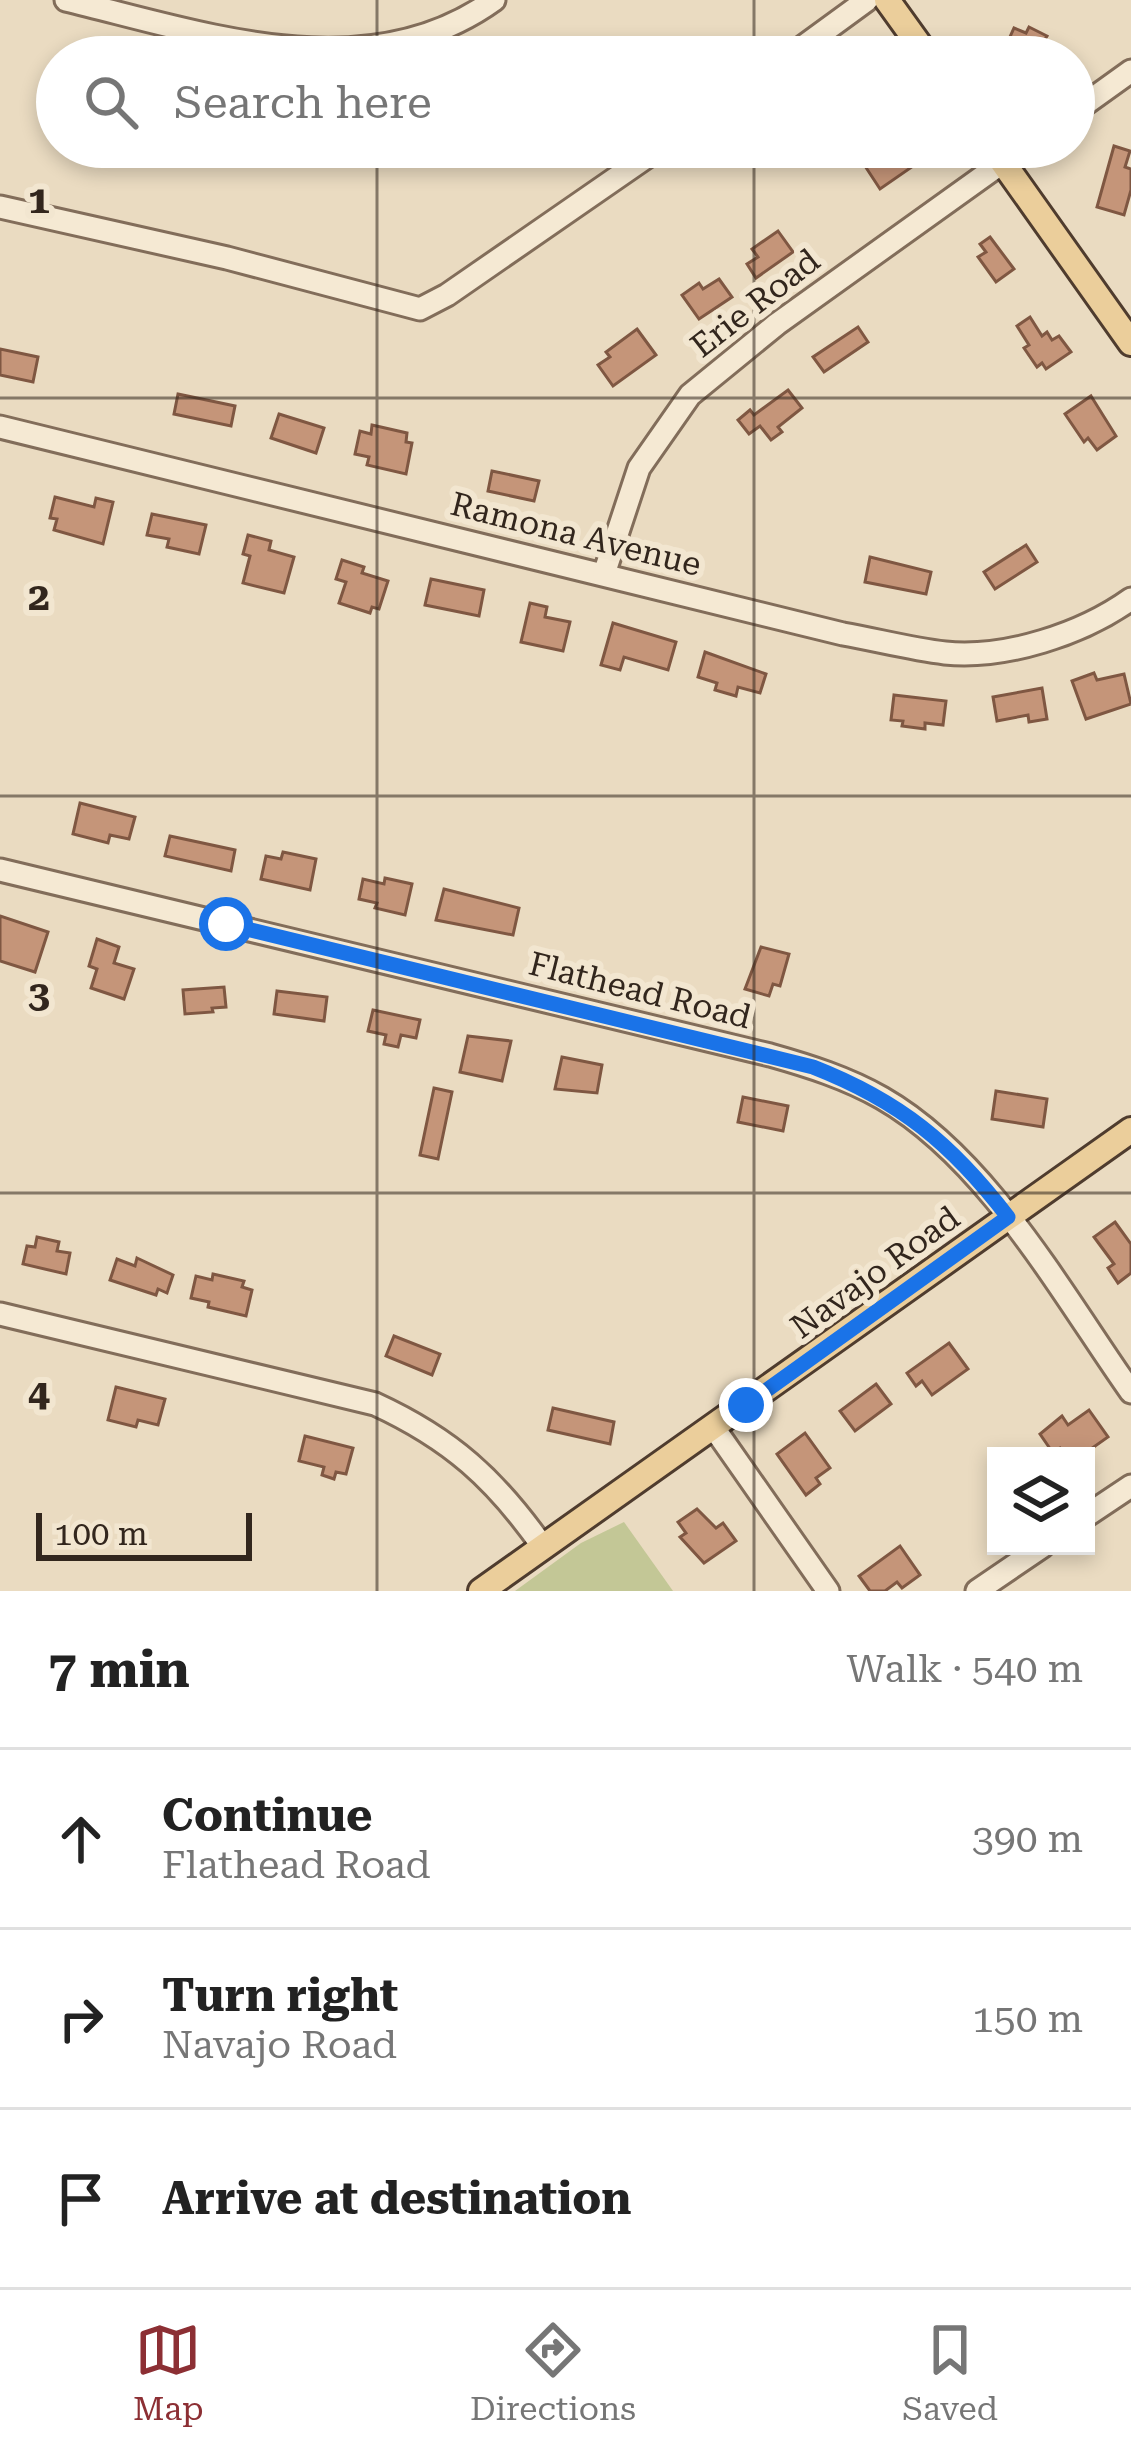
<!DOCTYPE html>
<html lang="en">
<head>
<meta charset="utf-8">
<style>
  body { margin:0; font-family:"Roboto Serif",serif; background:#f6f6f6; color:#222 }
  .controls { position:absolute; right:36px; bottom:36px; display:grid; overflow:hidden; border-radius:0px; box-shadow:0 6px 18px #0003 }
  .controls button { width:108px; height:108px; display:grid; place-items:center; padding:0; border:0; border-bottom:3px solid #e0e0e0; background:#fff; color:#222; font:60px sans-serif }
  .scale { position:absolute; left:36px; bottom:30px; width:216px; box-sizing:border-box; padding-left:12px; border:6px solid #32261d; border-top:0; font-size:33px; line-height:42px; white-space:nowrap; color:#32261d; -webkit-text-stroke:9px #f2e6d0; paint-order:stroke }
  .stop { position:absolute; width:36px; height:36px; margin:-27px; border:9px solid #1a73e8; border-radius:50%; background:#fff }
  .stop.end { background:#1a73e8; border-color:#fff; box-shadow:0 3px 12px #0008 }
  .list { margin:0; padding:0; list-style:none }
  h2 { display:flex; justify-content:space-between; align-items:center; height:156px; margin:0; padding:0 48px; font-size:51px }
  h2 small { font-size:39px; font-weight:400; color:#767676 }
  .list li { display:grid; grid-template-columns:78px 1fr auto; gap:36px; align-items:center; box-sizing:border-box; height:180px; padding:0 48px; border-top:3px solid #e0e0e0 }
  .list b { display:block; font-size:45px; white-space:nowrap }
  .list p { margin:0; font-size:39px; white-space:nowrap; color:#767676 }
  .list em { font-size:39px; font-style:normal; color:#767676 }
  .icon { flex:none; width:66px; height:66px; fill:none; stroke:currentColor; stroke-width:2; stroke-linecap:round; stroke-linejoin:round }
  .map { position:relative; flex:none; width:1131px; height:1591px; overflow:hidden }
  .search { position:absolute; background:#fff; box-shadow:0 6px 18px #0003; left:36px; right:36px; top:36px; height:132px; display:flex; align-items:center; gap:30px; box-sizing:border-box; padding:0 42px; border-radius:66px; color:#767676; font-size:45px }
  .sheet { height:696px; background:#fff }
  nav { display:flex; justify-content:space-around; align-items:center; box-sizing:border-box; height:168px; border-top:3px solid #e0e0e0; background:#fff; font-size:33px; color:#767676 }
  nav a { display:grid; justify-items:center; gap:6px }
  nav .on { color:#8c2f34 }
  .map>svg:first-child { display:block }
</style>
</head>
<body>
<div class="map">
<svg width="1131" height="1591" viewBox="0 0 1131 1591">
  <rect width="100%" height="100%" fill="#eadbc1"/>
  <path fill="#c3c796" d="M 624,1522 L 673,1591 L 515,1591 L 581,1543 Z"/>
  <g fill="#c59579" stroke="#7f5742" stroke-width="3">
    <path d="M 1029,27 L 1047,36 L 1044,41 L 1059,48 L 1054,57 L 1023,57 L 1005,48 L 1014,28 L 1026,33 Z"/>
    <path d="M 1114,146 L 1130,151 L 1125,167 L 1131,169 L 1131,190 L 1124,215 L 1097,207 Z"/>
    <path d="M 886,147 L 908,147 L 919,162 L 880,189 L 863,163 Z"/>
    <path d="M 778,231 L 793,252 L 756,278 L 747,264 L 758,257 L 752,249 Z"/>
    <path d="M 990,237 L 1014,269 L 996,282 L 978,257 L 986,252 L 980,244 Z"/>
    <path d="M 719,279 L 732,297 L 699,319 L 682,295 L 699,283 L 703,289 Z"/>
    <path d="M 1030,317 L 1042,336 L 1047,332 L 1052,340 L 1059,336 L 1071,352 L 1046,369 L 1042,363 L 1037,367 L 1024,348 L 1029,345 L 1017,326 Z"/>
    <path d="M 858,327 L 868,342 L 824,372 L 813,357 Z"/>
    <path d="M 637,329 L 656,355 L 613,386 L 598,365 L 610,357 L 606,352 Z"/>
    <path d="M 0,349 L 38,357 L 33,382 L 0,375 Z"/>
    <path d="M 788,390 L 802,408 L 778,427 L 782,432 L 771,440 L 760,426 L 749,434 L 738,420 L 750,410 L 754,415 Z"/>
    <path d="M 178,394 L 235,406 L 231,426 L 174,414 Z"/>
    <path d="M 1091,396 L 1116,436 L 1097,450 L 1088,438 L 1084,442 L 1065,414 Z"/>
    <path d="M 279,414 L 324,428 L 316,453 L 271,438 Z"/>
    <path d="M 372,425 L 407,433 L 406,442 L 412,443 L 406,474 L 367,465 L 369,457 L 355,454 L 360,431 L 371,434 Z"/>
    <path d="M 492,471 L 539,481 L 534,501 L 488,491 Z"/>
    <path d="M 55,497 L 94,507 L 96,498 L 113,502 L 103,544 L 54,530 L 57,519 L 50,518 Z"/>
    <path d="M 152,514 L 206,525 L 199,554 L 167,547 L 169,539 L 147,535 Z"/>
    <path d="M 248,535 L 271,541 L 269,550 L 294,557 L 284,593 L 243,583 L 250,556 L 243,554 Z"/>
    <path d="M 1026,545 L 1037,562 L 995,589 L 984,572 Z"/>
    <path d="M 870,557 L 931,572 L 926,594 L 865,582 Z"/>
    <path d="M 342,560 L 364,567 L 362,573 L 388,581 L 379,609 L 372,607 L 370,613 L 339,603 L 346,582 L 336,579 Z"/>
    <path d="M 431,579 L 484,590 L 479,616 L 425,605 Z"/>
    <path d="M 530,603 L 547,607 L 545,617 L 570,622 L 563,651 L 521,642 Z"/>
    <path d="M 613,623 L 676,642 L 668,670 L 624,657 L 620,670 L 601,665 Z"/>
    <path d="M 705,652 L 766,674 L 760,693 L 738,687 L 736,696 L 715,690 L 717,683 L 698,677 Z"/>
    <path d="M 1094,673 L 1097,680 L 1124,674 L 1131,704 L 1086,719 L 1072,681 Z"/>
    <path d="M 1042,688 L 1047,719 L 1029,722 L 1028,715 L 997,721 L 993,697 Z"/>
    <path d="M 894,695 L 946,701 L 943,725 L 925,723 L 925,729 L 902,726 L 903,721 L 891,720 Z"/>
    <path d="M 80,803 L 135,817 L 129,839 L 110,835 L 108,843 L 73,834 Z"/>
    <path d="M 170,836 L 235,850 L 231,871 L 165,856 Z"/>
    <path d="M 283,852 L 316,859 L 310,890 L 261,879 L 266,856 L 281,859 Z"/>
    <path d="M 385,878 L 412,884 L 405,915 L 375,908 L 377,903 L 359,899 L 363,879 L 384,884 Z"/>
    <path d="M 444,889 L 519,908 L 513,935 L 436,920 Z"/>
    <path d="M 0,916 L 48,932 L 35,972 L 0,961 Z"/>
    <path d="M 97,939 L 119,947 L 114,963 L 134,969 L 124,999 L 91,988 L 97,969 L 89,966 Z"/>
    <path d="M 761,947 L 789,954 L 780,986 L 773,984 L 769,996 L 745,989 Z"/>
    <path d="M 224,987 L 226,1007 L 212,1008 L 213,1012 L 185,1014 L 183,990 Z"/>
    <path d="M 277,991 L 327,997 L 324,1021 L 274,1014 Z"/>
    <path d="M 373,1010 L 420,1020 L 416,1038 L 401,1035 L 398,1047 L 384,1044 L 386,1035 L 368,1031 Z"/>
    <path d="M 468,1036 L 511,1041 L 502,1081 L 460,1072 Z"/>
    <path d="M 562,1057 L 602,1065 L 597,1093 L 555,1089 Z"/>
    <path d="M 434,1088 L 452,1092 L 438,1159 L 420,1155 Z"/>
    <path d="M 996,1091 L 1047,1099 L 1043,1127 L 992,1119 Z"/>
    <path d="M 743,1097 L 788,1106 L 783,1131 L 738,1122 Z"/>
    <path d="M 1115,1222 L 1131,1244 L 1131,1273 L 1118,1283 L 1108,1268 L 1114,1264 L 1094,1237 Z"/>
    <path d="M 37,1237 L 59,1242 L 57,1251 L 70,1253 L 66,1274 L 23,1264 L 27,1246 L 35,1247 Z"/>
    <path d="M 137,1258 L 173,1275 L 167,1293 L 158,1289 L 156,1295 L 110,1280 L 117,1259 L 135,1266 Z"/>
    <path d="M 213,1274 L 244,1281 L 242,1287 L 252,1290 L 246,1316 L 208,1307 L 209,1302 L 191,1298 L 196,1276 L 212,1280 Z"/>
    <path d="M 394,1336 L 440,1354 L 432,1375 L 386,1356 Z"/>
    <path d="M 949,1343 L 968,1369 L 932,1395 L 922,1381 L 916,1386 L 907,1373 Z"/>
    <path d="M 876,1384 L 891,1404 L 855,1431 L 840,1411 Z"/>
    <path d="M 116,1387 L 165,1399 L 158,1425 L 138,1420 L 136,1427 L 108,1420 Z"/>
    <path d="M 553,1408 L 614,1422 L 610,1444 L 548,1430 Z"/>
    <path d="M 1089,1410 L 1108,1437 L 1081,1456 L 1066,1456 L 1060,1448 L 1053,1453 L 1040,1434 L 1062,1416 L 1068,1425 Z"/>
    <path d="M 805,1433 L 830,1468 L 816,1478 L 820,1484 L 806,1495 L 777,1454 Z"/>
    <path d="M 305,1436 L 353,1448 L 346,1474 L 336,1472 L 334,1479 L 322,1475 L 324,1467 L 299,1461 Z"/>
    <path d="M 697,1509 L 716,1528 L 723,1523 L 736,1541 L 704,1563 L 680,1537 L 686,1533 L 678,1522 Z"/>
    <path d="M 900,1546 L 920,1575 L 902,1588 L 897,1582 L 885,1591 L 870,1591 L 859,1576 Z"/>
  </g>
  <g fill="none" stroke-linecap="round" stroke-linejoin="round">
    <g stroke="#826d5a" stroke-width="27">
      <g id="minor">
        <path d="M 66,0 C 204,33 366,92 494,0"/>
        <path d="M 789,57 L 867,0"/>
        <path d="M 1074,112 L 1131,71"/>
        <path d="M 0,207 L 227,258 L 420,309 L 447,295 L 661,147"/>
        <path d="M 0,427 L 843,634 C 877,640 911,649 945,653 C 1006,659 1082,634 1131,599"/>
        <path d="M 604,574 L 639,468 L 690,395 L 777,324 L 1024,147"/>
        <path d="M 0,870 L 770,1055 C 809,1066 847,1078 882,1098 C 987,1158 1062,1294 1131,1392"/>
        <path d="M 0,1314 L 375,1404 C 451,1439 495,1479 543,1547"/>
        <path d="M 714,1428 L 828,1591"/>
        <path d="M 1086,1516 L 1131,1486"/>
        <path d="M 977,1591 L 1043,1546"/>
      </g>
    </g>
    <g stroke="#4f3c2e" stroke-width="30">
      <g id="major">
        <path d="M 887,0 L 928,57"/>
        <path d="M 992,147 L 1131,343"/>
        <path d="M 481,1591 L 1131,1130"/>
      </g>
    </g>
    <use href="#minor" stroke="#f5e9d3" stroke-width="21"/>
    <use href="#major" stroke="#ebce9b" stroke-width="24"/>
  </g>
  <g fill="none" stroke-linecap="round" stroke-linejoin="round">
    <path stroke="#1a73e8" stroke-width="15" d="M 226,924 L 813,1067 C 900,1101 952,1144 1008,1217 L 746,1405"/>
  </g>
  <path fill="none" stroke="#32261d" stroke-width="3" stroke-opacity="0.55" d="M 377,0 L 377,57M 754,0 L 754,57M 377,147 L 377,1591M 754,147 L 754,1591M 0,398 L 1131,398M 0,796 L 1131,796M 0,1193 L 1131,1193"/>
  <g text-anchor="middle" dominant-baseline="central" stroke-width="12" stroke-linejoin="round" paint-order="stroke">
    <g font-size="33" fill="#32261d" stroke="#f2e6d0">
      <text transform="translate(755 303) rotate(-38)">Erie Road</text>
      <text transform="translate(576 534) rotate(14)">Ramona Avenue</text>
      <text transform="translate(640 990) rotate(14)">Flathead Road</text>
      <text transform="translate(875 1272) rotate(-36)">Navajo Road</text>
    </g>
  </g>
  <g font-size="39" text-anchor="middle" font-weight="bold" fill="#32261d" stroke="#f2e6d0" stroke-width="12" stroke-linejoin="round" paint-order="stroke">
    <text x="39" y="213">1</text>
    <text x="39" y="610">2</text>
    <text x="39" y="1008">3</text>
    <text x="39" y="1406">4</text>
  </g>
</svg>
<div class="controls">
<button><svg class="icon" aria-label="layers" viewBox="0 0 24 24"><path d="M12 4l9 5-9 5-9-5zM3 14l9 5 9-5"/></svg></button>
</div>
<div class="scale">100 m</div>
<div class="stop" style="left:226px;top:924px"></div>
<div class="stop end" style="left:746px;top:1405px"></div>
<div class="search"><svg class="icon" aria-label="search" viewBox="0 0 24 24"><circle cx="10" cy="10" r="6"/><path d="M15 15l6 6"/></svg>Search here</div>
</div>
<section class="sheet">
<h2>7 min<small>Walk · 540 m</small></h2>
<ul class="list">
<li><svg class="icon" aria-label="ahead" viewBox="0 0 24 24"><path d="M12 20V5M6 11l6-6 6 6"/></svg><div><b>Continue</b><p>Flathead Road</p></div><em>390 m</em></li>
<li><svg class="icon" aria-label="right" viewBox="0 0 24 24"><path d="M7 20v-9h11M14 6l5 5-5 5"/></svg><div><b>Turn right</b><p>Navajo Road</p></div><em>150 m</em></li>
<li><svg class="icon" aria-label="arrive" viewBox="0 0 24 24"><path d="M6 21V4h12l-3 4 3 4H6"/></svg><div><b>Arrive at destination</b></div></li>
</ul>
</section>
<nav>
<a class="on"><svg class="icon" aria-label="map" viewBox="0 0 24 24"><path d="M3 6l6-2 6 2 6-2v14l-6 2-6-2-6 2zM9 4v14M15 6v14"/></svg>Map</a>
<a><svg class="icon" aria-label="directions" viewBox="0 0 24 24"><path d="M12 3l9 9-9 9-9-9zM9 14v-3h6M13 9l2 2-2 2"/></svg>Directions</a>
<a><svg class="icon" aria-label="saved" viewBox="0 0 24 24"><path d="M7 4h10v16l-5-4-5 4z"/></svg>Saved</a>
</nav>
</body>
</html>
